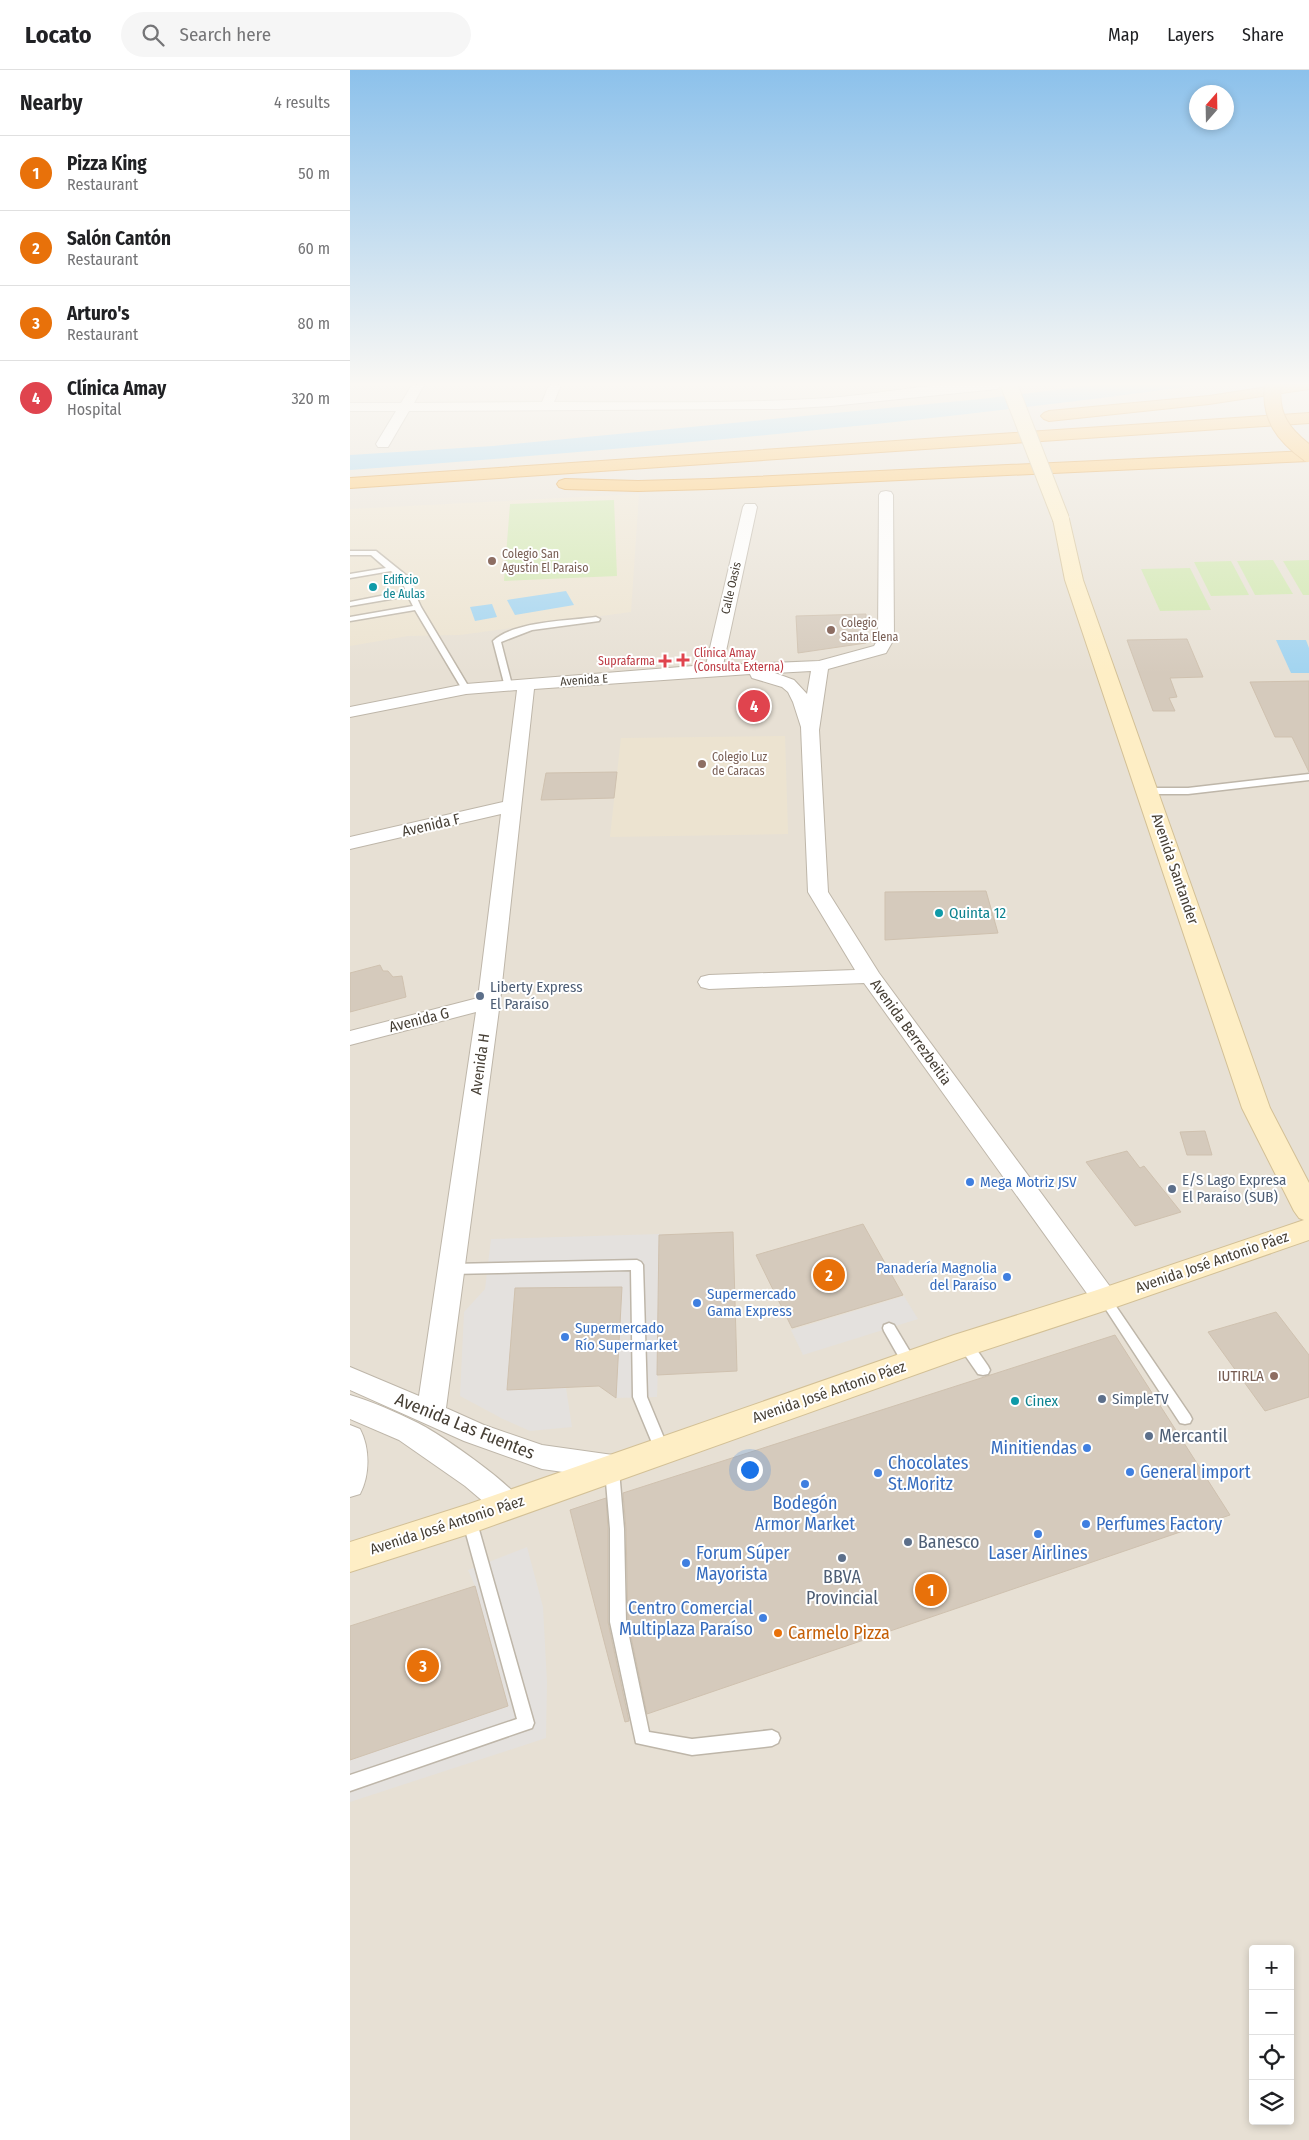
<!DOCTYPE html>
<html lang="en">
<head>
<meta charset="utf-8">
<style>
  body { margin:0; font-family:"Fira Sans Condensed",sans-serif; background:#f6f6f6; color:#202124 }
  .controls { position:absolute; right:15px; bottom:15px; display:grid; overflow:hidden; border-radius:5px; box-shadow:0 2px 8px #0003 }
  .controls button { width:45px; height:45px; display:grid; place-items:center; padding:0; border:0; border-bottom:1px solid #e0e0e0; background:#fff; color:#202124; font:25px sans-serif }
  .compass { position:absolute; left:839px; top:15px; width:45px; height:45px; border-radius:50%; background:#fff; box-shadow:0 2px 8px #0003; rotate:20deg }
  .you { position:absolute; left:399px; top:1399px; width:18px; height:18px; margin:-12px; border:4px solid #fff; border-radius:50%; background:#1a73e8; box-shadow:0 0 0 8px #1a73e833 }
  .badge { display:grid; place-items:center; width:32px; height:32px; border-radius:50%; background:#f92f17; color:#fff; font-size:16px; font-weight:700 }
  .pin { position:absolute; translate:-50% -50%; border:2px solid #fff; box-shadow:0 1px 5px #0006 }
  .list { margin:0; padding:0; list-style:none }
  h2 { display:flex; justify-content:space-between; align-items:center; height:65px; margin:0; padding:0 20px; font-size:21px }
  h2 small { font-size:16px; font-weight:400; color:#757577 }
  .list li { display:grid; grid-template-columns:32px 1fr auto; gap:15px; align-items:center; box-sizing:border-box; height:75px; padding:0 20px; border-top:1px solid #e0e0e0 }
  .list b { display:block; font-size:19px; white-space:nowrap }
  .list p { margin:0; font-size:16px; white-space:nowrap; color:#757577 }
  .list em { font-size:16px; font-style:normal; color:#757577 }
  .icon { flex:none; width:28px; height:28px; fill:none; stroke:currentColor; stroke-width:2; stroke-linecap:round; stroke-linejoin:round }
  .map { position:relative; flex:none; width:959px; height:2070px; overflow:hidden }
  header { display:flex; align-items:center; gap:30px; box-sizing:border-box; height:70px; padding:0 25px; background:#fff; border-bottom:1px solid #e0e0e0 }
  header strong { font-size:24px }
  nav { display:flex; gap:28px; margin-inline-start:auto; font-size:18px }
  .search { width:350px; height:45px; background:#f6f6f6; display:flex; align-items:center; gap:12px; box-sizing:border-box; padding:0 18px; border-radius:28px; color:#757577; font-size:19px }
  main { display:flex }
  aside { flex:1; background:#fff }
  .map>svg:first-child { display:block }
</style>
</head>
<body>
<header>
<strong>Locato</strong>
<div class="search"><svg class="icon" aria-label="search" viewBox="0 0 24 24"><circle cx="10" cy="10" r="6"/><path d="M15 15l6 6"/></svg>Search here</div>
<nav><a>Map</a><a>Layers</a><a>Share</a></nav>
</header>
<main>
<aside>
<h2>Nearby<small>4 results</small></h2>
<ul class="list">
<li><span class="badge" style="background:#e8710a">1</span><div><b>Pizza King</b><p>Restaurant</p></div><em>50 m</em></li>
<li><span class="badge" style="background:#e8710a">2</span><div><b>Salón Cantón</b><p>Restaurant</p></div><em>60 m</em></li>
<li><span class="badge" style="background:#e8710a">3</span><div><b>Arturo's</b><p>Restaurant</p></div><em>80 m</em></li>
<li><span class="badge" style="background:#e0444e">4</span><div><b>Clínica Amay</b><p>Hospital</p></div><em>320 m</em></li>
</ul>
</aside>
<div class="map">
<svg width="959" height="2070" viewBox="0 0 959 2070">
  <rect width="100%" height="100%" fill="#f3efe6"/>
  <path fill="#e7e0d4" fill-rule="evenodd" d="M 0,315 L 959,315 L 959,2070 L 0,2070 ZM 903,1879 L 940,1879 L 940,2051 L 903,2051 Z"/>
  <g fill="#ece3d0">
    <path d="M 526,315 L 627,315 L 529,327 Z"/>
    <path d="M 289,424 L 281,542 L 110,565 L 58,566 L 0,576 L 0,439 Z"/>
    <path d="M 435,666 L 438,764 L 260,767 L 271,668 Z"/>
  </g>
  <g fill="#d0e7af">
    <path d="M 264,430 L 267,506 L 154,511 L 160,434 Z"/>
    <path d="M 923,490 L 943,524 L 905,525 L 887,491 Z"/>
    <path d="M 959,490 L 959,525 L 953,525 L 933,491 Z"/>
    <path d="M 881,491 L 899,525 L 861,526 L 844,492 Z"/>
    <path d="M 840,498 L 861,540 L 810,541 L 791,499 Z"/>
  </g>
  <g fill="#e4e1de">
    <path d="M 312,1164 L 307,1327 L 266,1328 L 272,1217 L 165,1218 L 157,1320 L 216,1318 L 222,1357 L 180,1361 L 153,1349 L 110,1326 L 114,1242 L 135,1219 L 141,1169 Z"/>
    <path d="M 554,1226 L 568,1249 L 453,1285 L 441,1260 Z"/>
    <path d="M 177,1477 L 193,1537 L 197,1612 L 196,1668 L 0,1732 L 0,1690 L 157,1636 L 125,1516 L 118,1500 Z"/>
  </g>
  <g fill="#a2d4f0">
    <path d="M 745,315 L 848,315 C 567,354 283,379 0,400 L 0,385 L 143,376 L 631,329 Z"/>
    <path d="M 216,521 L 224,535 L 165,545 L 157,530 Z"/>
    <path d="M 142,534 L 147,547 L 125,551 L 120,537 Z"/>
    <path d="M 926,570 L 956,570 L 959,578 L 959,603 L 941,603 Z"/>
  </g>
  <g fill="#d5cabc" stroke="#cfc1af">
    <path d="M 516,544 L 516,573 L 448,583 L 446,546 Z"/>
    <path d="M 837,569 L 853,607 L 820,608 L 827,627 L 819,628 L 825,641 L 803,641 L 777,570 Z"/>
    <path d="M 959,611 L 959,702 L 942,667 L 925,667 L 900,612 Z"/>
    <path d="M 267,702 L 264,728 L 191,730 L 196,703 Z"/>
    <path d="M 636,821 L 648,863 L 535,870 L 535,822 Z"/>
    <path d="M 30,895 L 33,901 L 38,901 L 43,907 L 52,906 L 56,927 L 0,942 L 0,903 Z"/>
    <path d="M 855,1061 L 862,1085 L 837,1085 L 830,1062 Z"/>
    <path d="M 777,1081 L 790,1098 L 794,1096 L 831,1142 L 785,1156 L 736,1092 Z"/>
    <path d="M 513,1154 L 553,1225 L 442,1258 L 406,1185 Z"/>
    <path d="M 383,1162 L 387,1301 L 307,1305 L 309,1165 Z"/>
    <path d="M 272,1217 L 266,1328 L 249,1316 L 157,1320 L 165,1218 Z"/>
    <path d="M 926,1242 L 959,1285 L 959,1327 L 915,1341 L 858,1262 Z"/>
    <path d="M 765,1265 L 880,1445 L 297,1644 L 278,1552 L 276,1459 L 273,1423 Z"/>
    <path d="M 256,1428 L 258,1459 L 258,1552 L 279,1651 L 275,1652 L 220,1440 Z"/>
    <path d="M 125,1516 L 158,1636 L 0,1690 L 0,1556 Z"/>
  </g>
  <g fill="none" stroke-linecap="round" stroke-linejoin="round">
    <g stroke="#beb6a9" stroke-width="3">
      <g id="lane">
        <path d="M 0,481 L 26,481 L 57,506 L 71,537 L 120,619 L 119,621 L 112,619 L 65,540 L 0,551 L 0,547 L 63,536 L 58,526 L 0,536 L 0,532 L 56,521 L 51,509 L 41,501 L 0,508 L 0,504 L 36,498 L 21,485 L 0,485 Z"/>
        <path d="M 246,547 L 250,549 L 249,551 L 182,560 L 151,572 L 162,615 L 155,617 L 143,571 C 165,551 217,551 246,547 Z"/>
        <path d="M 959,704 L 959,710 L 838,724 L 799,724 L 795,721 L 799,718 L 838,718 Z"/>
        <path d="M 287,1190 L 291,1192 L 293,1195 L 297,1327 L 319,1380 L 317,1384 L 312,1386 L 307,1384 L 305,1380 L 283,1327 L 281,1200 L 101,1204 L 97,1202 L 95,1199 L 97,1196 L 101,1194 Z"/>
        <path d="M 755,1224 L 759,1226 L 840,1345 L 842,1349 L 840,1353 L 835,1354 L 830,1353 L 751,1232 L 749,1229 L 751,1226 Z"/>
        <path d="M 539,1253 L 544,1255 L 565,1290 L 567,1294 L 565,1298 L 560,1299 L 555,1298 L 534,1261 L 533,1258 L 534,1255 Z"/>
        <path d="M 615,1269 L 620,1270 L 638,1296 L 640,1300 L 638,1304 L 633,1305 L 628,1304 L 610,1278 L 608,1274 L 610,1270 Z"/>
        <path d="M 262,1394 L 267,1396 L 269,1400 L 274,1459 L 276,1552 L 299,1662 L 342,1669 L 422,1660 L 428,1663 L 430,1668 L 428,1673 L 422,1676 L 342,1685 L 286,1673 L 260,1552 L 260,1459 L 255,1400 L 257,1396 Z"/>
        <path d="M 119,1443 L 124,1445 L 126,1449 L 184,1653 L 182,1658 L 176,1660 L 0,1721 L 0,1705 L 167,1649 L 112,1449 L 114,1445 Z"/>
      </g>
    </g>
    <g stroke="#beb6a9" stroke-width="2">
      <g id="street">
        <path d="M 62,315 L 74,315 L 64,333 L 192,332 L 199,315 L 211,315 L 204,332 C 296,332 388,334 479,328 C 535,324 597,309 653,315 L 647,319 L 481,336 L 429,339 L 59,341 L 38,377 L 28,377 L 26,374 L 46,341 L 0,341 L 0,333 L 51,333 Z"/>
        <path d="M 536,421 L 541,422 L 543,425 L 544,569 L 536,583 L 478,599 L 469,660 L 478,822 L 529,903 L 764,1222 L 768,1229 L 764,1236 L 755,1239 L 746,1236 L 514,913 L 359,919 L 351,917 L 348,912 L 351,907 L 359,905 L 505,900 L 458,822 L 451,657 L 443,632 L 438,622 L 432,617 L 402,608 L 400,604 L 184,619 L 150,932 L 96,1338 L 134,1355 L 192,1375 L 263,1385 L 273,1388 L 278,1397 L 273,1406 L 263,1409 L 192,1399 L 114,1371 L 0,1320 L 0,1297 L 69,1326 L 126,942 L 0,975 L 0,961 L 128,928 L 151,744 L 0,779 L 0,767 L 153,732 L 167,620 L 116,624 L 0,647 L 0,637 L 116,614 L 356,595 L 393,437 L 395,434 L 405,434 L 407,437 L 373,595 L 469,591 L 524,576 L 528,569 L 529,425 L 531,422 ZM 461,601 L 457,624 L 444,610 L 425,603 Z"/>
        <path d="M 0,1325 C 23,1332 46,1342 68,1353 C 90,1364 164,1415 174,1435 L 170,1444 L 159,1448 L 148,1444 L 115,1416 L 49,1370 L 0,1349 Z"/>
        <path d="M 0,1355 L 10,1359 C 20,1378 20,1405 10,1424 L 0,1427 Z"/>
      </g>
    </g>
    <g stroke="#d3c096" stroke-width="2">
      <path id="secondary" d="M 711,444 L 717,445 L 719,449 L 733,510 L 920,1038 L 959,1113 L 959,1170 L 766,1237 L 626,1283 L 119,1464 L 0,1502 L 0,1472 L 119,1434 L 604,1265 L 744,1221 L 954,1150 L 949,1148 L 944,1141 L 892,1038 L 715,510 L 703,449 L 705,445 Z"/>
    </g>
    <g stroke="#dd9836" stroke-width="2">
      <g id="highway">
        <path d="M 931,315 L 959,315 L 959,319 L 859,334 L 699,351 L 694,349 L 691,346 L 694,343 L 699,341 L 859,326 Z"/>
        <path d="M 959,343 L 959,353 L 0,418 L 0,408 Z"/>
        <path d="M 959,381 L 959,391 L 360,419 L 288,421 L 215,419 L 209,417 L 207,414 L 209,411 L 215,409 L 288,411 L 360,409 Z"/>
      </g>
    </g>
    <use href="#lane" fill="#fff" fill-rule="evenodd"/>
    <use href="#street" fill="#fff" fill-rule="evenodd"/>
    <use href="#secondary" fill="#feeec5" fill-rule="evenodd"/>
    <use href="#highway" fill="#fdc467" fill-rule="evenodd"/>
    <g stroke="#d3c096" stroke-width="18" stroke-linecap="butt">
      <path id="secondary-bridge" d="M 659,315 L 711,449"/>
    </g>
    <g stroke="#dd9836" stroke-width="18" stroke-linecap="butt">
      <path id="highway-bridge" d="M 923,315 C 919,347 934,366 959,384"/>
    </g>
    <use href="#secondary-bridge" stroke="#feeec5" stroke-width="16"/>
    <use href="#highway-bridge" stroke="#fdc467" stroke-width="16"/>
  </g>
  <linearGradient id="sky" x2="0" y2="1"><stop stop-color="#8cc1eb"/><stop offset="0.52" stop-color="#faf8f4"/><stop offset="1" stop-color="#faf8f4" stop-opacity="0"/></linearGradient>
  <rect width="959" height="604" fill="url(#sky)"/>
  <g fill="#8d6e63" stroke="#fff" stroke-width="2">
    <circle cx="142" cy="491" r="5"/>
    <circle cx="481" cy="560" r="5"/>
    <circle cx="352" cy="694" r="5"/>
    <circle cx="924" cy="1306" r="5"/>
  </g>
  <g fill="#0f9aa8" stroke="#fff" stroke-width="2">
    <circle cx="23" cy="517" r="5"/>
    <circle cx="589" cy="843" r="5"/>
    <circle cx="665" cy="1331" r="5"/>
  </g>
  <g fill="#e0444e" stroke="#fff" stroke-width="2">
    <path d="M330.5 582.5h5v5h5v5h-5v5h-5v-5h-5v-5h5z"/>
    <path d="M312.5 583.5h5v5h5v5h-5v5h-5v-5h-5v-5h5z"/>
  </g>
  <g fill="#5c6f8a" stroke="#fff" stroke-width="2">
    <circle cx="130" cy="926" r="5"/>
    <circle cx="822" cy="1119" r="5"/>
    <circle cx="752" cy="1329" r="5"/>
    <circle cx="799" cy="1366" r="5"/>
    <circle cx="558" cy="1472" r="5"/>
    <circle cx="492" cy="1488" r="5"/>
  </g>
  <g fill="#3f7fe0" stroke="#fff" stroke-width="2">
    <circle cx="620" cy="1112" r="5"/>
    <circle cx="657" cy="1207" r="5"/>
    <circle cx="347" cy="1233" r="5"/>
    <circle cx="215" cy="1267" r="5"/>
    <circle cx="737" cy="1378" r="5"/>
    <circle cx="780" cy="1402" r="5"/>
    <circle cx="528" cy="1403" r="5"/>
    <circle cx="455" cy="1414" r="5"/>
    <circle cx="736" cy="1454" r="5"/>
    <circle cx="688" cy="1464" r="5"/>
    <circle cx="336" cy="1493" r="5"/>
    <circle cx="413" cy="1548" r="5"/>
  </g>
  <circle fill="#e8710a" stroke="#fff" stroke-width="2" cx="428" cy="1563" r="5"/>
  <g text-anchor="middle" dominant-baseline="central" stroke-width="4" stroke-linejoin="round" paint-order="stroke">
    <g font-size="12" fill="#785e54" stroke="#fff" text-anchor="start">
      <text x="152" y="484">Colegio San<tspan x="152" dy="14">Agustín El Paraiso</tspan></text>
      <text x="491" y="553">Colegio<tspan x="491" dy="14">Santa Elena</tspan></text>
      <text x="362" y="687">Colegio Luz<tspan x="362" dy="14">de Caracas</tspan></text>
    </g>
    <g font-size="12" fill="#0d838f" stroke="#fff" text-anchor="start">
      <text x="33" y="510">Edificio<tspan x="33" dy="14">de Aulas</tspan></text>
    </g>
    <g font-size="12" fill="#463f35" stroke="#fff">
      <text transform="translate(381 518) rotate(-77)">Calle Oasis</text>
      <text transform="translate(234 610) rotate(-4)">Avenida E</text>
    </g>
    <g font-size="12" fill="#be3a42" stroke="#fff" text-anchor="start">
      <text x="344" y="583">Clínica Amay<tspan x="344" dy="14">(Consulta Externa)</tspan></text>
      <text x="305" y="591" text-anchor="end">Suprafarma</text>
    </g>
    <g font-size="15" fill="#463f35" stroke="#fff">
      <text transform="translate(81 755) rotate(-13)">Avenida F</text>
      <text transform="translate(825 799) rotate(71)">Avenida Santander</text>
      <text transform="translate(69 950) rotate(-14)">Avenida G</text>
      <text transform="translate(561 962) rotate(54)">Avenida Berrezbeitia</text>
      <text transform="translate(130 994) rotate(-82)">Avenida H</text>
      <text transform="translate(862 1192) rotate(-19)">Avenida José Antonio Páez</text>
      <text transform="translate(479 1322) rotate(-19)">Avenida José Antonio Páez</text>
      <text transform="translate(97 1455) rotate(-18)">Avenida José Antonio Páez</text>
    </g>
    <g font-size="15" fill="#0d838f" stroke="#fff" text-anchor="start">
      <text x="599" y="843">Quinta 12</text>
      <text x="675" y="1331">Cinex</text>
    </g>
    <g font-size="15" fill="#4e5e75" stroke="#fff" text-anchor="start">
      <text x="140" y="917">Liberty Express<tspan x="140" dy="17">El Paraíso</tspan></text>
      <text x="832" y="1110">E/S Lago Expresa<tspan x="832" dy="17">El Paraíso (SUB)</tspan></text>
      <text x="762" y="1329">SimpleTV</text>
    </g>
    <g font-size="15" fill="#366cbe" stroke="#fff" text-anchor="start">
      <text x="630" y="1112">Mega Motriz JSV</text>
      <text x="647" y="1198" text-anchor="end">Panadería Magnolia<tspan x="647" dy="17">del Paraíso</tspan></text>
      <text x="357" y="1224">Supermercado<tspan x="357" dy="17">Gama Express</tspan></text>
      <text x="225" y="1258">Supermercado<tspan x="225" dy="17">Río Supermarket</tspan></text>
    </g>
    <g font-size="15" fill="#785e54" stroke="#fff" text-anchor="end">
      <text x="914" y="1306">IUTIRLA</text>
    </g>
    <g font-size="18" fill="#463f35" stroke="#fff">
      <text transform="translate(115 1356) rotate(22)">Avenida Las Fuentes</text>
    </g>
    <g font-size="18" fill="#4e5e75" stroke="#fff" text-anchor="start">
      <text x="809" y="1366">Mercantil</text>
      <text x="568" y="1472">Banesco</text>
      <text x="492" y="1507" text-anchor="middle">BBVA<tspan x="492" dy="21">Provincial</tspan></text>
    </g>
    <g font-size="18" fill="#366cbe" stroke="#fff" text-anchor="start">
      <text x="727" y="1378" text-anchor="end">Minitiendas</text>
      <text x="538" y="1393">Chocolates<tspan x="538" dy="21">St.Moritz</tspan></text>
      <text x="790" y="1402">General import</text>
      <text x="455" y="1433" text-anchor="middle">Bodegón<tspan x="455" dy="21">Armor Market</tspan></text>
      <text x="746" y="1454">Perfumes Factory</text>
      <text x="346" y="1483">Forum Súper<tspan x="346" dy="21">Mayorista</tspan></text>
      <text x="688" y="1483" text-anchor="middle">Laser Airlines</text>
      <text x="403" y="1538" text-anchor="end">Centro Comercial<tspan x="403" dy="21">Multiplaza Paraíso</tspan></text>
    </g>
    <g font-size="18" fill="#c56008" stroke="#fff" text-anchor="start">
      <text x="438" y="1563">Carmelo Pizza</text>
    </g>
  </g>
</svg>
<div class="controls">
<button>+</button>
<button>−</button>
<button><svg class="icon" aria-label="locate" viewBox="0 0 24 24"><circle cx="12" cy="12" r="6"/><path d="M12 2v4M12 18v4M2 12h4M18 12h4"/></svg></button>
<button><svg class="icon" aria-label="layers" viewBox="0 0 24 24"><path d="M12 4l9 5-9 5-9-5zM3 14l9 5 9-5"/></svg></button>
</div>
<svg class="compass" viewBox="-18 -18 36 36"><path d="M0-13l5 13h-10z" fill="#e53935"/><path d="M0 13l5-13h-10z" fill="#757577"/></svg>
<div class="you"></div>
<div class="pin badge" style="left:581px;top:1520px;background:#e8710a">1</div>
<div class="pin badge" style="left:479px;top:1205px;background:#e8710a">2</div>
<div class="pin badge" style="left:73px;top:1596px;background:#e8710a">3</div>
<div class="pin badge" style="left:404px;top:636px;background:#e0444e">4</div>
</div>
</main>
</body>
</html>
